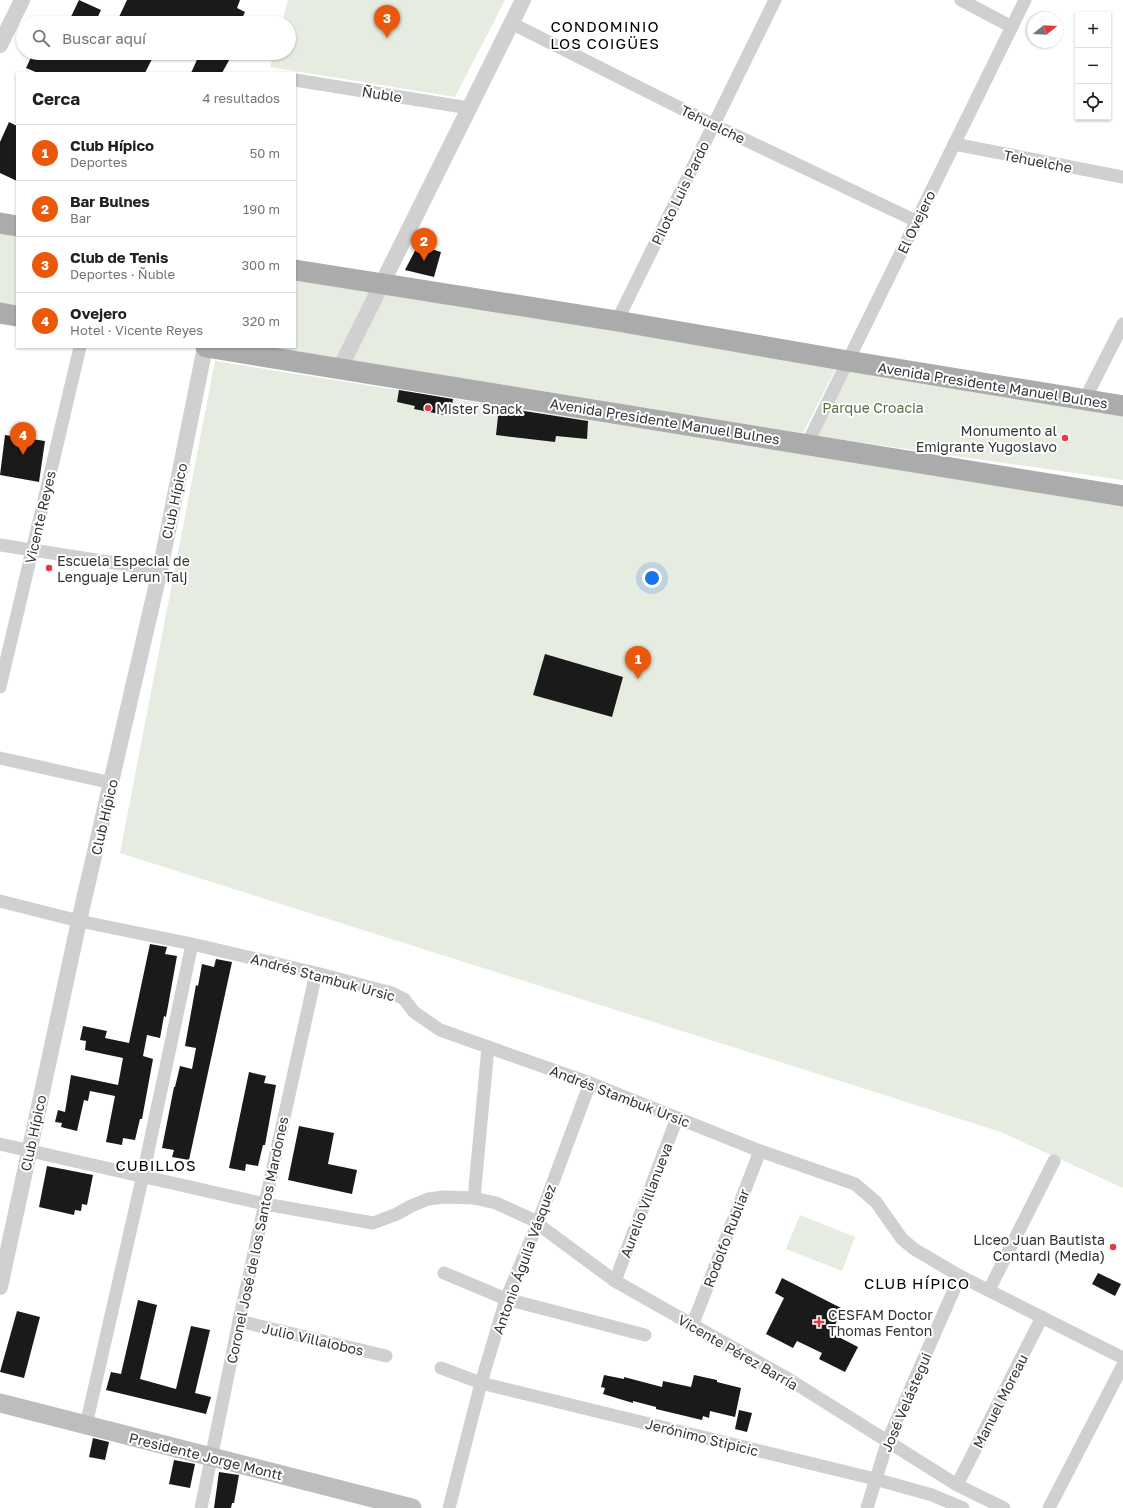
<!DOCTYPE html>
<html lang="es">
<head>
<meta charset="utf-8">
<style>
  body { margin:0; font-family:"Golos Text",sans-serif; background:#f6f6f6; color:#202124 }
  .controls { position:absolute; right:12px; top:12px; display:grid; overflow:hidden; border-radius:0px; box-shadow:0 1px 3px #0004 }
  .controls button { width:36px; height:36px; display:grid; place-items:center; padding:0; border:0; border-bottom:1px solid #e0e0e0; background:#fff; color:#202124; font:20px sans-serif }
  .compass { position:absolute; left:1027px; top:12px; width:36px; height:36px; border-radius:50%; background:#fff; box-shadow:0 1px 3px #0004; rotate:72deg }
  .you { position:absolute; left:652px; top:578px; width:14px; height:14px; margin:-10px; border:3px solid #fff; border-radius:50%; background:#1a73e8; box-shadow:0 0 0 6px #1a73e833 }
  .badge { display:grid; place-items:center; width:26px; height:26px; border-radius:50%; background:#ea580c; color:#fff; font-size:13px; font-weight:700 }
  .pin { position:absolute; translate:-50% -33px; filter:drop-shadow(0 1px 2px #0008) }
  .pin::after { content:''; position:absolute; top:21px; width:14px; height:12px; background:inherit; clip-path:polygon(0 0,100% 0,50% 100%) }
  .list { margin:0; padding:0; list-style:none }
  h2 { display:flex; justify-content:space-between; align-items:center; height:52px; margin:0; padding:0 16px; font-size:17px }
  h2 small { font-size:13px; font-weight:400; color:#757577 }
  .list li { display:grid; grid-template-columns:26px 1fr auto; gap:12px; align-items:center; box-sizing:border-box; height:56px; padding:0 16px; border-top:1px solid #e0e0e0 }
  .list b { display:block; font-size:15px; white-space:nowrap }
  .list p { margin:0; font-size:13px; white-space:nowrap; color:#757577 }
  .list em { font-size:13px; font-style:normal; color:#757577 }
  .icon { flex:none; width:22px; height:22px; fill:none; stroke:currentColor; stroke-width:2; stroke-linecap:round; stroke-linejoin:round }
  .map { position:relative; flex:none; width:1123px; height:1508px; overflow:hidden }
  .search { position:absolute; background:#fff; box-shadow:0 1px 3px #0004; left:16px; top:16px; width:280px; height:44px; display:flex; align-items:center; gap:10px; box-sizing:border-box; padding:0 14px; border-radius:22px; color:#757577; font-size:15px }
  .panel { position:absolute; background:#fff; box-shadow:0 1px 3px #0004; left:16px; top:72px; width:280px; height:276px; border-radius:0px }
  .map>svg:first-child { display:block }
</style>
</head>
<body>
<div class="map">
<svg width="1123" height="1508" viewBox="0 0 1123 1508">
  <rect width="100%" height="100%" fill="#fff"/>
  <g fill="#e6ecdf">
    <path d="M 288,0 L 505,0 L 455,97 L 270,67 L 274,53 L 289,53 L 289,23 L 282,23 Z"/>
    <path d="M 0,231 L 17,234 L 17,306 L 0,303 Z"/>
    <path d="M 295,279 L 837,366 L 803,433 L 269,347 L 295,347 Z"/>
    <path d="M 215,361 L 1123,505 L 1123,1188 L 1001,1132 L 120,853 Z"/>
    <path d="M 850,366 L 1123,416 L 1123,480 L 817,436 Z"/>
    <path d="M 800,1215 L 855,1237 L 842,1271 L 786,1249 Z"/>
  </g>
  <g fill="#1a1a1a">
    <path d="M 79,0 L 101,10 L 95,23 L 68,23 Z"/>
    <path d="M 127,0 L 240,0 L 237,8 L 245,12 L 240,23 L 131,23 L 119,17 Z"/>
    <path d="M 33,53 L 155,53 L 145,73 L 38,73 L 26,68 Z"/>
    <path d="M 200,53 L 233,53 L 222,73 L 191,73 Z"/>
    <path d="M 9,122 L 17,126 L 17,181 L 0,173 L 0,142 Z"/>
    <path d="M 418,245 L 441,252 L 434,277 L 405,270 Z"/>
    <path d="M 399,390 L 453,399 L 450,416 L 414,409 L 415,406 L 397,402 Z"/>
    <path d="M 499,407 L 588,421 L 587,439 L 556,436 L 555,442 L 496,435 Z"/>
    <path d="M 5,435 L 45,441 L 39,482 L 0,475 Z"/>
    <path d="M 545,654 L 623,677 L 612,717 L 533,695 Z"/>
    <path d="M 150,944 L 167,947 L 165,954 L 177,956 L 166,1017 L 164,1016 L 160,1038 L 147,1035 L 143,1056 L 153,1059 L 142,1119 L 140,1119 L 135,1140 L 123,1138 L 122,1145 L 106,1142 L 115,1096 L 90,1091 L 88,1101 L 84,1100 L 77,1131 L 61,1127 L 62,1123 L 55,1122 L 58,1110 L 65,1112 L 71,1075 L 118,1085 L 123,1058 L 85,1050 L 86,1041 L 80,1040 L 83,1026 L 107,1031 L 105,1038 L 129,1043 Z"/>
    <path d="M 216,959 L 232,962 L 189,1160 L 172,1157 L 174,1150 L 162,1148 L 174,1087 L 175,1087 L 180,1066 L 192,1069 L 196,1048 L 185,1046 L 196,985 L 198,986 L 202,964 L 214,967 Z"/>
    <path d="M 249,1072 L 266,1076 L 264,1083 L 276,1085 L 265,1145 L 263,1145 L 258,1166 L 246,1164 L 245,1171 L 229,1168 Z"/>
    <path d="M 299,1126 L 334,1133 L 328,1164 L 357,1170 L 352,1194 L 288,1180 Z"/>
    <path d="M 47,1166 L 93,1175 L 87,1205 L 82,1204 L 81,1211 L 75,1210 L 74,1215 L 39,1207 Z"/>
    <path d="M 1098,1273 L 1121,1284 L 1115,1296 L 1092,1284 Z"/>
    <path d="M 782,1278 L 843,1309 L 831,1333 L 858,1347 L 845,1372 L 819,1359 L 822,1353 L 797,1341 L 793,1348 L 766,1334 L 784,1298 L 775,1293 Z"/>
    <path d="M 138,1300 L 157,1305 L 140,1379 L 176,1389 L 191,1326 L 210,1330 L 195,1393 L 211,1397 L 206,1414 L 106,1390 L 111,1372 L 121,1374 Z"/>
    <path d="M 17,1311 L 40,1317 L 24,1378 L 0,1372 Z"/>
    <path d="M 604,1375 L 624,1379 L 624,1377 L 662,1387 L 663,1381 L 691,1387 L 694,1375 L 717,1380 L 717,1382 L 741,1388 L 735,1417 L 710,1411 L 709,1418 L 703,1416 L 702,1420 L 656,1409 L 656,1407 L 633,1401 L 633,1403 L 603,1394 L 605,1388 L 601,1387 Z"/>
    <path d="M 739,1410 L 752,1413 L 747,1432 L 735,1429 Z"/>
    <path d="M 93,1438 L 109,1442 L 105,1460 L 89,1457 Z"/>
    <path d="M 174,1460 L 195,1464 L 190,1488 L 169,1484 Z"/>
    <path d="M 219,1472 L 239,1475 L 234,1503 L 232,1503 L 231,1508 L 214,1508 Z"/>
  </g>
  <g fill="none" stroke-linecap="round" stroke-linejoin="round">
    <g stroke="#d0d0d0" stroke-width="13">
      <path d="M 961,0 L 1012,27"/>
      <path d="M 511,23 L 714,125 L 916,221"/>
      <path d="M 295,80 L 469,108"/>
      <path d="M 954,144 L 1123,177"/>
      <path d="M 617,321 L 775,0"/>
      <path d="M 1085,399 L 1123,324"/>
      <path d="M 807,444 L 1025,0"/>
      <path d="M 0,545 L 160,570"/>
      <path d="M 0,687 L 80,347"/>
      <path d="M 0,758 L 112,783"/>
      <path d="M 0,901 L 79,921 L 192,944 L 316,973 L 392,993 L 404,999 L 414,1012 L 440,1030 L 590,1083 L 760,1151 L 855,1184 L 876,1202 L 902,1239 L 914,1249 L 960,1276 L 1123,1358"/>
      <path d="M 0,1144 L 265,1204 L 373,1223 L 397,1214 L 411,1206 L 428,1199 L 444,1197 L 474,1198 L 496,1203 L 531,1219 L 615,1281 L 790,1380 L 957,1485 L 1004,1508"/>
      <path d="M 474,1198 L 488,1047"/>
      <path d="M 444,1273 L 506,1299 L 645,1335"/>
      <path d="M 615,1281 L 677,1118"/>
      <path d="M 989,1290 L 1054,1161"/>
      <path d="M 239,1321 L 386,1356"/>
      <path d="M 692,1326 L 760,1151"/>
      <path d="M 441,1368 L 481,1383 L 875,1479 L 932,1495 L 963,1508"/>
      <path d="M 86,1425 L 143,1175 L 192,944"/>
      <path d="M 957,1485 L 1042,1317"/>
      <path d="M 201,1508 L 239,1321 L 316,973"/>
      <path d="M 449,1508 L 481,1383 L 506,1299 L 537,1225 L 590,1083"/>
      <path d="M 867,1508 L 888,1440 L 960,1276"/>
      <path d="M 1049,1508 L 1123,1365"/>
    </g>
    <g stroke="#d0d0d0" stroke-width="16">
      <path d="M 0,45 L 22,0"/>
      <path d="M 340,368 L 523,0"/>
      <path d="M 0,1287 L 79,921 L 160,570 L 205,347"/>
    </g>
    <path stroke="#bdbdbd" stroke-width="19" d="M 0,1403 L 412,1508"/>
    <g stroke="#ababab" stroke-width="21">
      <path d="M 0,223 L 17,226"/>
      <path d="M 295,270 L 617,321 L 848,361 L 1123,406"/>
      <path d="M 0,313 L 17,316"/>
      <path d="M 206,347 L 1123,496"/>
    </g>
  </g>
  <g fill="#e63946" stroke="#fff" stroke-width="1.5">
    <circle cx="428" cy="408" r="4"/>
    <circle cx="1065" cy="438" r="4"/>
    <circle cx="49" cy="568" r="4"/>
    <circle cx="1113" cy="1247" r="4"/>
    <path d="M817 1316h4v4h4v4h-4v4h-4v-4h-4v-4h4z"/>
  </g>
  <g text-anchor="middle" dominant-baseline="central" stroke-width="4" stroke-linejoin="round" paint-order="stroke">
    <g font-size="14" fill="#333" stroke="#fff">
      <text transform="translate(382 94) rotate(9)">Ñuble</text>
      <text transform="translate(713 124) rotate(26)">Tehuelche</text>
      <text transform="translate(1038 161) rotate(11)">Tehuelche</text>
      <text transform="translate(680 193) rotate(-64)">Piloto Luis Pardo</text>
      <text transform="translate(916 222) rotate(-64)">El Ovejero</text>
      <text transform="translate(993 385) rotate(9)">Avenida Presidente Manuel Bulnes</text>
      <text transform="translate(665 421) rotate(9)">Avenida Presidente Manuel Bulnes</text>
      <text transform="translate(174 501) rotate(-78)">Club Hípico</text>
      <text transform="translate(40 517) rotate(-77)">Vicente Reyes</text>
      <text transform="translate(104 817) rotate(-77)">Club Hípico</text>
      <text transform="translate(323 977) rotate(15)">Andrés Stambuk Ursic</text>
      <text transform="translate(620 1096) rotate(21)">Andrés Stambuk Ursic</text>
      <text transform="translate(33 1133) rotate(-78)">Club Hípico</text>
      <text transform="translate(646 1200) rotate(-69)">Aurelio Villanueva</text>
      <text transform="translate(726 1238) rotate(-69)">Rodolfo Rubliar</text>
      <text transform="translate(257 1240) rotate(-78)">Coronel José de los Santos Mardones</text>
      <text transform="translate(524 1259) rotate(-70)">Antonio Águila Vásquez</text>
      <text transform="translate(313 1339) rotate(13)">Julio Villalobos</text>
      <text transform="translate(738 1352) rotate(30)">Vicente Pérez Barría</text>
      <text transform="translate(1000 1401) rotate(-63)">Manuel Moreau</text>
      <text transform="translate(906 1402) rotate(-67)">José Velástegui</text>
      <text transform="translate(702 1437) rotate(14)">Jerónimo Stipicic</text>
      <text transform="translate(206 1456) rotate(14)">Presidente Jorge Montt</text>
    </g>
    <g font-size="14" fill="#56703f" stroke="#fff">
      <text x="873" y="407">Parque Croacia</text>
    </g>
    <g font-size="14" fill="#333" stroke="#fff" text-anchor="start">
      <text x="436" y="408">Mister Snack</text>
      <text x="1057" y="430" text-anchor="end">Monumento al<tspan x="1057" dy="16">Emigrante Yugoslavo</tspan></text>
      <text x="57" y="560">Escuela Especial de<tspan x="57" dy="16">Lenguaje Lerun Talj</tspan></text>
      <text x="1105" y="1239" text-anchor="end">Liceo Juan Bautista<tspan x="1105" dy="16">Contardi (Media)</tspan></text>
      <text x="828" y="1314">CESFAM Doctor<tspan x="828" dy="16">Thomas Fenton</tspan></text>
    </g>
    <g font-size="15" letter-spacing="1" fill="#000" stroke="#fff">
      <text x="605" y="26">CONDOMINIO<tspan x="605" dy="17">LOS COIGÜES</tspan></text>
      <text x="156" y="1165">CUBILLOS</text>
      <text x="917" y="1283">CLUB HÍPICO</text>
    </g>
  </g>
</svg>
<div class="controls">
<button>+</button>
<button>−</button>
<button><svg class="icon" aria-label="locate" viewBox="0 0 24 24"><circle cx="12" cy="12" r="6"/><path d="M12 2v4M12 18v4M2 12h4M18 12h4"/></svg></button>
</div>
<svg class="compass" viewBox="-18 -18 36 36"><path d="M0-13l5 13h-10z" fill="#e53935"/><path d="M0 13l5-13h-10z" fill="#757577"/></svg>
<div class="you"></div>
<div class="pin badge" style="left:638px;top:679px">1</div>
<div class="pin badge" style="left:424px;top:261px">2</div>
<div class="pin badge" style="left:387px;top:38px">3</div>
<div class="pin badge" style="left:23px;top:455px">4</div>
<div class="search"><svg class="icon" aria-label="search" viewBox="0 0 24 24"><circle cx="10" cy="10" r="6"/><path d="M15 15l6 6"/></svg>Buscar aquí</div>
<section class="panel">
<h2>Cerca<small>4 resultados</small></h2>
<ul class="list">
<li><span class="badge">1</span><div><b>Club Hípico</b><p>Deportes</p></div><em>50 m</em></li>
<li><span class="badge">2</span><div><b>Bar Bulnes</b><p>Bar</p></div><em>190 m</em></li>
<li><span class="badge">3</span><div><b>Club de Tenis</b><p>Deportes · Ñuble</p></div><em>300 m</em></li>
<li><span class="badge">4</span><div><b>Ovejero</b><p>Hotel · Vicente Reyes</p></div><em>320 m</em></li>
</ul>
</section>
</div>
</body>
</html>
